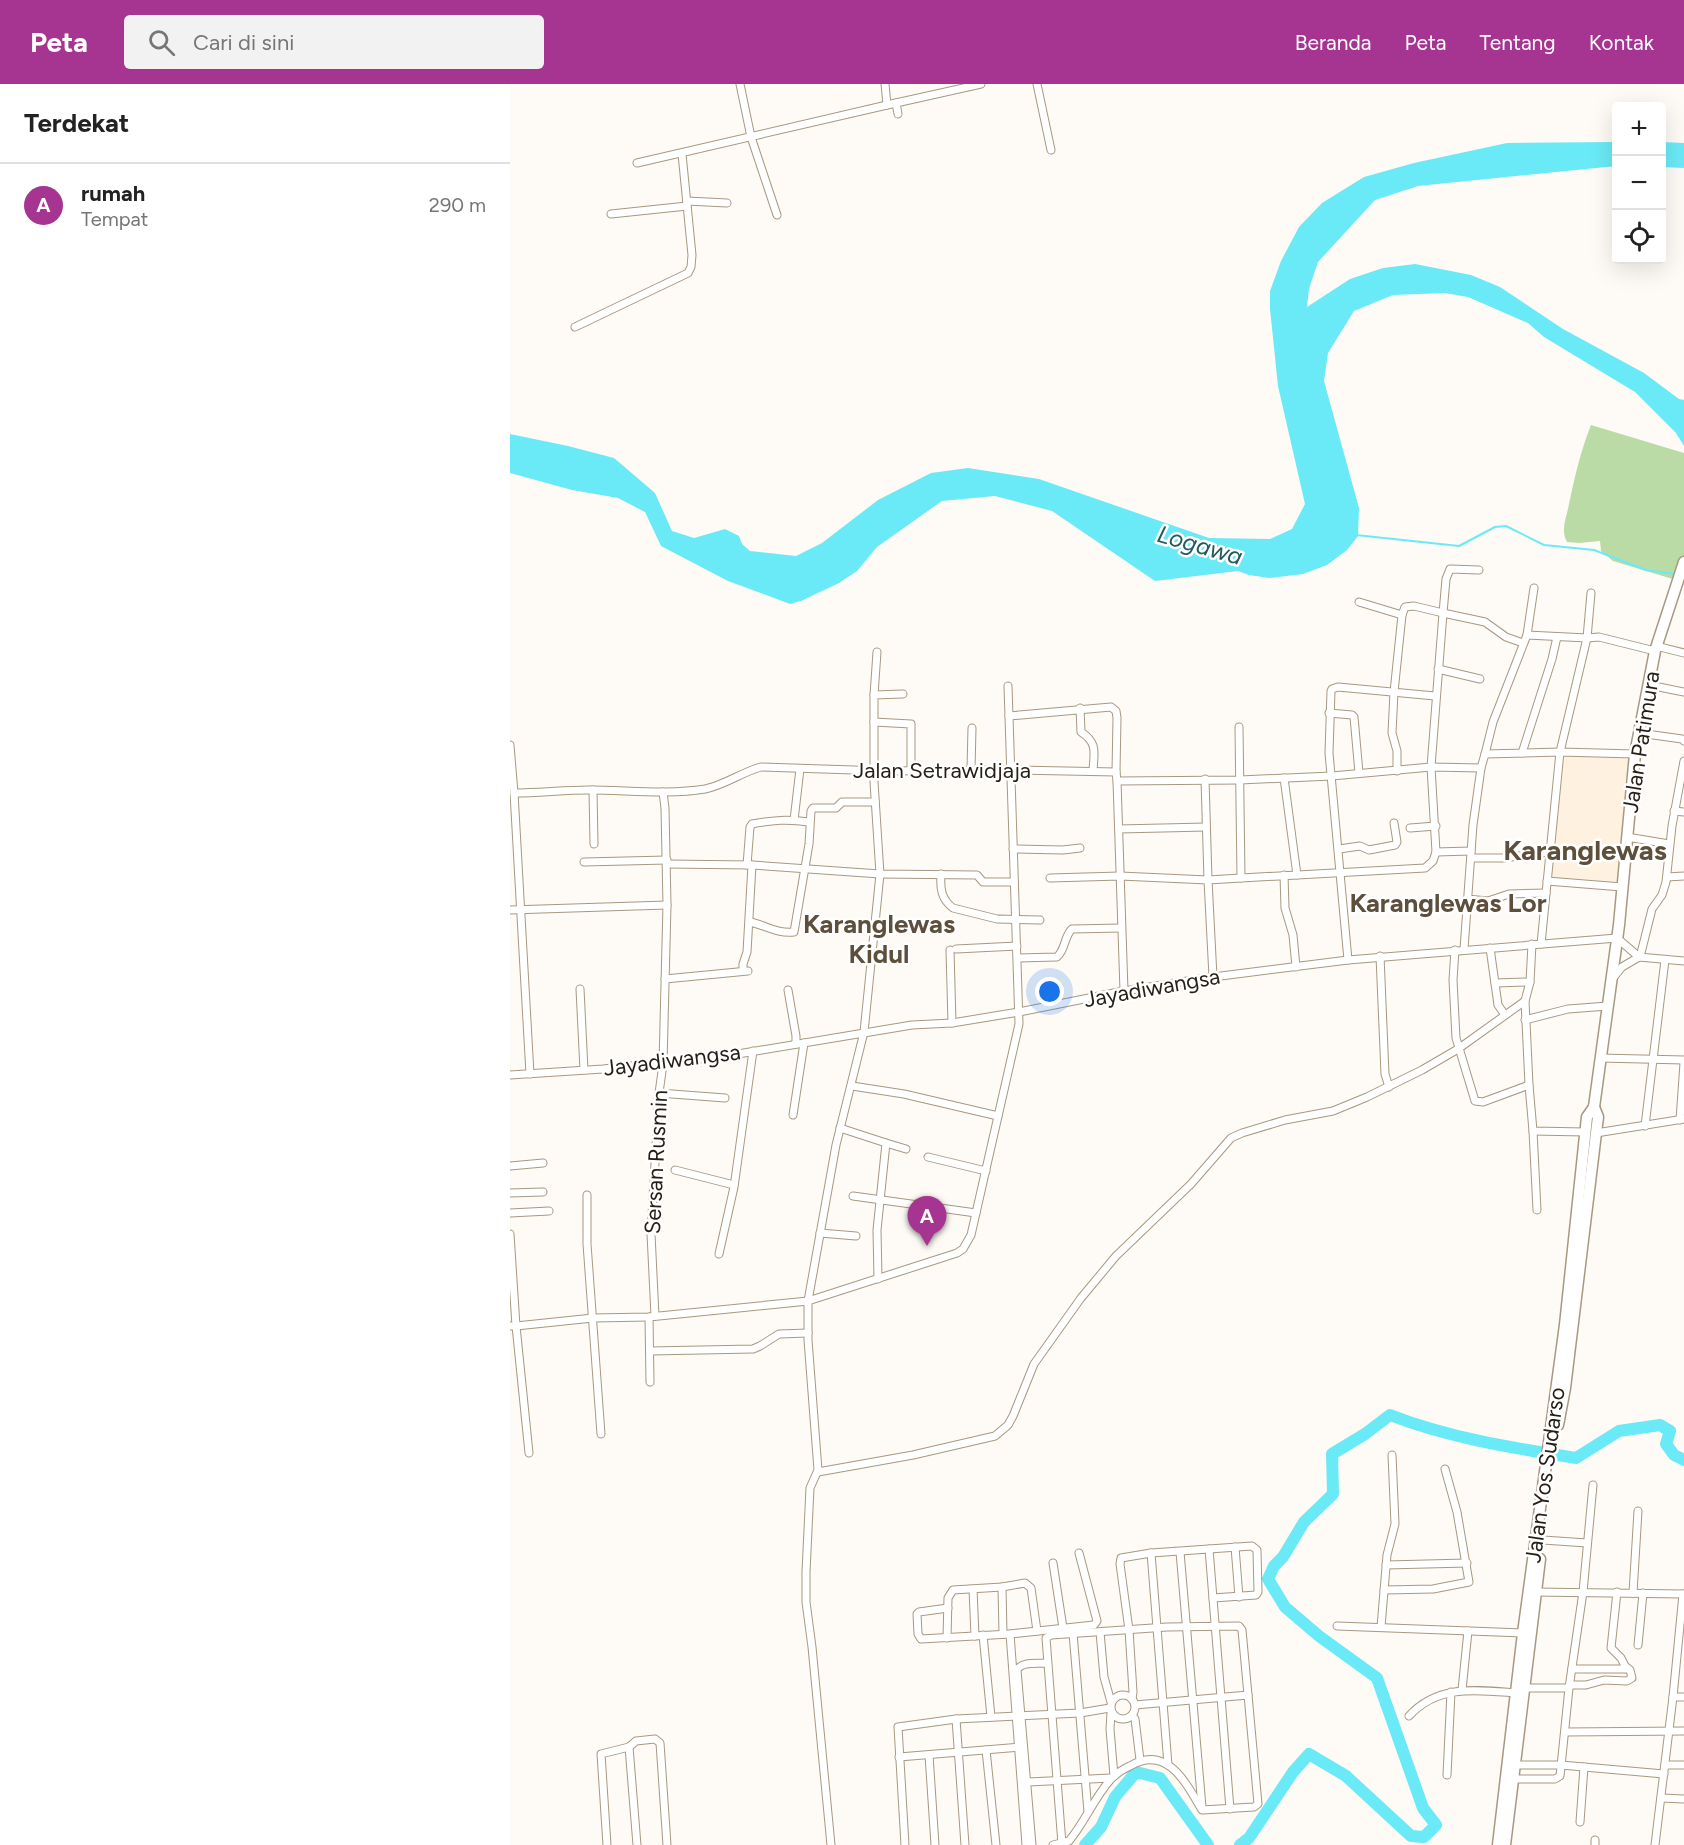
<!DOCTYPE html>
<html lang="id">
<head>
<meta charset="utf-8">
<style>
  body { margin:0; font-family:Figtree,sans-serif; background:#f2f2f2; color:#222 }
  .controls { position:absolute; right:18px; top:18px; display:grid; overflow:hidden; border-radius:6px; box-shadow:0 6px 24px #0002 }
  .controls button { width:54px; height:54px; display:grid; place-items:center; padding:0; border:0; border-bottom:2px solid #e0e0e0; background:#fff; color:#222; font:30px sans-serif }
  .you { position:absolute; left:540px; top:908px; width:21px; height:21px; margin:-15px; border:4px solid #fff; border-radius:50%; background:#1a73e8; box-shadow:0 0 0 9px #1a73e833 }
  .badge { display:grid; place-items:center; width:39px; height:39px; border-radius:50%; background:#a63491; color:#fff; font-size:20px; font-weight:700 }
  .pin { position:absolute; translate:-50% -50px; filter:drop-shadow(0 2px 3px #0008) }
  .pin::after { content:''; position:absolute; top:32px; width:21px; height:18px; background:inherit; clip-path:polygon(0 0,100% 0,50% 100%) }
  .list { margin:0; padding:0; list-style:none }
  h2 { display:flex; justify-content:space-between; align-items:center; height:78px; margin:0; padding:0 24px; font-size:26px }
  h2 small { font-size:20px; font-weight:400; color:#767676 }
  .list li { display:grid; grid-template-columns:39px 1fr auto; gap:18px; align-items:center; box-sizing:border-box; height:84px; padding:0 24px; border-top:2px solid #e0e0e0 }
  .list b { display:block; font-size:22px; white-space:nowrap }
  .list p { margin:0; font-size:20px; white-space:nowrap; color:#767676 }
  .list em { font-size:20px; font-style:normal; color:#767676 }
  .icon { flex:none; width:33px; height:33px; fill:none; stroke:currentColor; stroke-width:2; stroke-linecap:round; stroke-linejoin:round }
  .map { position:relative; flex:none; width:1174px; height:1761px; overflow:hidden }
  header { display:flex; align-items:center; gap:36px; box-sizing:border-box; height:84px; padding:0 30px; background:#a63491; color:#fff }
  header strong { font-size:28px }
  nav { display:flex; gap:33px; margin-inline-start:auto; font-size:21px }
  .search { width:420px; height:54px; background:#f2f2f2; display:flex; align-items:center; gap:15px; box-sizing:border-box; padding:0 21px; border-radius:6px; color:#767676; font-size:22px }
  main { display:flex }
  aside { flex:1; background:#fff }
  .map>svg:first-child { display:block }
</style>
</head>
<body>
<header>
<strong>Peta</strong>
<div class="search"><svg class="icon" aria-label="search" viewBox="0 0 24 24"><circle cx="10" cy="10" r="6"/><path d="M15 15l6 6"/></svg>Cari di sini</div>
<nav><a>Beranda</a><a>Peta</a><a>Tentang</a><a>Kontak</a></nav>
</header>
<main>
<aside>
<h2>Terdekat<small></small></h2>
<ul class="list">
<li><span class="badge">A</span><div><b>rumah</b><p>Tempat</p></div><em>290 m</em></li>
</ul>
</aside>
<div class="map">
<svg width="1174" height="1761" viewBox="0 0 1174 1761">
  <rect width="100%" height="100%" fill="#fefaf5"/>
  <path fill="#fef1df" d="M 1097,668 L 1125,670 L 1111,801 L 1038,797 L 1050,673 Z"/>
  <path fill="#badba6" d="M 1081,341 L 1174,369 L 1174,475 L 1166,496 L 1103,477 L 1091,467 L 1090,457 L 1069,459 L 1057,458 C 1050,446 1057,432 1059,420 C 1065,392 1070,369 1081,341 Z"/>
  <g fill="#6aeaf6">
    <path d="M 1106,58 L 1106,82 L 908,102 L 865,116 L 808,178 L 799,205 L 797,223 L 840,195 L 873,184 L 905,180 L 961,191 L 990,203 L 1053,245 L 1134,289 L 1169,315 L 1174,316 L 1174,362 L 1166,349 L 1125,308 L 1034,253 L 1018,239 L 958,213 L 935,209 L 883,211 L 844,227 L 818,269 L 814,297 L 849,424 L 848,452 L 837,466 L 817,481 L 793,490 L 759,494 L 739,491 L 728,487 L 645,497 L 542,427 L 485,412 L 432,417 L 367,463 L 347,487 L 329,499 L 291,517 L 280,520 L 218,497 L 151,462 L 135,428 L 108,414 L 62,406 L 0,389 L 0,350 L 58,362 L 104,374 L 145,409 L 162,447 L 184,454 L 215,445 L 229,452 L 232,460 L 240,467 L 286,472 L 312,459 L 368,416 L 421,389 L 458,384 L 529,395 L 699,454 L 760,455 L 782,445 L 795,420 L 768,302 L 760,225 L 760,207 L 771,177 L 789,143 L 812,119 L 854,93 L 904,79 L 997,59 Z"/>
    <path d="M 1152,58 L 1174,59 L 1174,84 L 1152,83 Z"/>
  </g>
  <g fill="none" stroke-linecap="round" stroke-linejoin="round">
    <path stroke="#6aeaf6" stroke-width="2" d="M 846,451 L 949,462 L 985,443 L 996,442 L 1034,461 L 1084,466 L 1136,486 L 1165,490"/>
    <g stroke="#6aeaf6" stroke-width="12">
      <path d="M 575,1761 L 591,1743 L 605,1713 L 626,1688 L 650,1694 L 698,1761"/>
      <path d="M 730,1761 L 739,1754 L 783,1688 L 799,1670 L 836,1692 L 901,1752 L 914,1753 L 926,1741 L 913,1724 L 867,1594 L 809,1552 L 775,1523 L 758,1495 L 764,1482 L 773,1473 L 794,1438 L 823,1410 L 822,1370 L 855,1350 L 880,1331 C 939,1354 1003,1364 1066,1374 L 1109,1347 L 1150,1341 L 1160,1347 L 1156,1360 L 1164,1371 L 1174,1376"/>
    </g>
    <g stroke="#a89882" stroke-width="9">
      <g id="minor">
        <path d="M 230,0 L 241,53 L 267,131"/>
        <path d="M 527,0 L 541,66"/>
        <path d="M 386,19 L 388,30"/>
        <path d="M 377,21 L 471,0"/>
        <path d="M 127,79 L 377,21 L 375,0"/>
        <path d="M 177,117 L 217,119"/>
        <path d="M 101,130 L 177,122"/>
        <path d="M 65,243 L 178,189 L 181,183 L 182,171 L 172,70"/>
        <path d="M 849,518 L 892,531 L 895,523 L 904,522 L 933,529 L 936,495 L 940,485 L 969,486"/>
        <path d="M 1017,551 L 1024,504"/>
        <path d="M 1146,562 L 1174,569"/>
        <path d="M 928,585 L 970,595"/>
        <path d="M 1139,601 L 1174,608"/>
        <path d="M 364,611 L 367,568"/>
        <path d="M 570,624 L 571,648 C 588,659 584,668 583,687"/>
        <path d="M 819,629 L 842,631 L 844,633 L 849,689"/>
        <path d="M 499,632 L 601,623 L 606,627 L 607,634 L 606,688"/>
        <path d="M 364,638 L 401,640 L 401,687"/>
        <path d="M 729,643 L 731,794 L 915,784 L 923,777 L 926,768 L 921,683 L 933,529 L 975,538 L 996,553 L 1013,559"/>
        <path d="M 1129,649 L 1172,655 L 1174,657"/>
        <path d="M 0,661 L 4,709"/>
        <path d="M 1012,669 L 1042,575 L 1047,553"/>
        <path d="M 975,670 L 983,638 L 1017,551 L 1077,554 L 1089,553 L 1145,567"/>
        <path d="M 461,686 L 462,644"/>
        <path d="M 887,687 L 887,667 L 882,649 L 884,608 L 892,531"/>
        <path d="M 774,694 L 787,791"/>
        <path d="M 607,697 L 614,907"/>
        <path d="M 83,706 L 84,760"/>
        <path d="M 1164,727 L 1174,728"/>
        <path d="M 284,736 L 290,685"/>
        <path d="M 900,744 L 926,742"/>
        <path d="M 609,745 L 696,743"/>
        <path d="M 1117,753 L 1159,760"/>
        <path d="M 503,765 L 553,766 L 570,764"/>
        <path d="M 829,765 L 850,762 L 859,766 L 885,761 L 887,758 L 884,739"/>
        <path d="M 926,768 L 961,767"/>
        <path d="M 961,774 L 994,774 L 1039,768"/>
        <path d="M 74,778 L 157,776"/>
        <path d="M 157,780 L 242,781 L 370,790 L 467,791 L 473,798 L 504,798"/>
        <path d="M 237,781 L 240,743 L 242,740 C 263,736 278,735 299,738"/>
        <path d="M 431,790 C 430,804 431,815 443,824 L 487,835 L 530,836"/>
        <path d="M 774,791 L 775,824 L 783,851 L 786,883"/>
        <path d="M 1157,793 L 1174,792"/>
        <path d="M 540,794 L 610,792 L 698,796 L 695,695"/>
        <path d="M 1037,797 L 1112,803"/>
        <path d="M 957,815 L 978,817 L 999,810 L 1036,809"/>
        <path d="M 0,826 L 157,821"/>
        <path d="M 240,838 C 255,841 267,850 284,848 L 299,760 L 301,727 L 303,724 L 326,724 L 332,718 L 365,718"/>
        <path d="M 1031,860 L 1050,668 L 1077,554 L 1081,509"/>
        <path d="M 980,864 L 988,921 L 995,931"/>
        <path d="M 446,865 L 507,862"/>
        <path d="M 954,865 L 963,741 L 971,684"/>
        <path d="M 440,866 L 442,939"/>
        <path d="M 945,866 L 943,896 L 946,954 L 965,1017 L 973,1018 L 1019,1001 L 1023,1047 L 1075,1048"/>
        <path d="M 870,872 L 875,990 L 879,1003"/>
        <path d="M 1130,873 L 1142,825 L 1152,811 L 1156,798 L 1162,742 L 1174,677"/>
        <path d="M 508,874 L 547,873 C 556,865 554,852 562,845 L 611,844"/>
        <path d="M 838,876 L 819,669 L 821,607 L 822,605 L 828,603 L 925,612"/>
        <path d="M 233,887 L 233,880 L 237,868 L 242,781"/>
        <path d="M 703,893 L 698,796 L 731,794"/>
        <path d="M 1103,894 L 1112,883 L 1129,873"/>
        <path d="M 155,895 L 238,887"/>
        <path d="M 985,899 L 1020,898"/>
        <path d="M 70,905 L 74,986"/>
        <path d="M 278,906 L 286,952 L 286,960"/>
        <path d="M 1015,936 L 1058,925 L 1098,922"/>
        <path d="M 1090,974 L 1174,976"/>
        <path d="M 20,990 L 4,709 C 29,709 54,706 79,706 C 117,706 157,711 195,705 C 215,701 232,688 251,683 L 374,687 L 501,686 L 606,688 L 607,697 L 730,696 L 822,692 L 921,683 L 971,684 L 975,670 L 1050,668 L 1125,670"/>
        <path d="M 0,991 L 93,985 L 216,972 L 402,941 L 442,939 L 509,928 L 614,907 L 703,893 L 838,876 L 1107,854 L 1129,873 L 1174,877"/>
        <path d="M 1019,1001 L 1015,917 L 1020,898 L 1022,860"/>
        <path d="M 342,1002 L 394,1010 L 488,1032"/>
        <path d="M 149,1009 L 215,1014"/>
        <path d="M 283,1031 L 294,959"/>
        <path d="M 1170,1036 L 1174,979"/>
        <path d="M 1135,1042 L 1155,876"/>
        <path d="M 330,1044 L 376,1059 L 367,1146 L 368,1195"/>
        <path d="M 1023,1047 L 1027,1126"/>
        <path d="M 1086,1049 L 1174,1035"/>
        <path d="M 376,1059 L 396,1065"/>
        <path d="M 418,1073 L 476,1087"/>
        <path d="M 0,1082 L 33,1079"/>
        <path d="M 165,1086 L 224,1101"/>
        <path d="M 0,1109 L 33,1108"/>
        <path d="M 77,1111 L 77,1160 L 91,1350"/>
        <path d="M 343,1112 L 466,1129"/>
        <path d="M 0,1129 L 39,1127"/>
        <path d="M 310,1149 L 346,1152"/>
        <path d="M 0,1150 L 6,1242 L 83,1234 L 139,1233 L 298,1217 L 447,1169 L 453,1165 L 461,1151 L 509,940 L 498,602"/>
        <path d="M 209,1170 L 224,1103 L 243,967"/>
        <path d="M 145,1232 L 141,1150 L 149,1009 L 153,980 L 157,821 L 155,724 L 153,708"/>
        <path d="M 139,1233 L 140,1298"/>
        <path d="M 0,1242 L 6,1242 L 19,1369"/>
        <path d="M 140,1267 L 243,1265 L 250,1262 L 269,1250 L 298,1249"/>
        <path d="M 308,1388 L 403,1371 L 485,1352 L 498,1341 L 503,1332 L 524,1280 L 571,1214 L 606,1172 L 681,1100 L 721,1054 L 732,1049 L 775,1036 L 823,1027 L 857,1013 L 912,986 L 948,965 L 1015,917"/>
        <path d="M 1033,1456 L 1077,1459"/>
        <path d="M 725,1463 L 729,1513"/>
        <path d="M 699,1465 L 742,1462 L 747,1466 L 748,1508 L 746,1511 L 703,1514"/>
        <path d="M 670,1468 L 692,1723"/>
        <path d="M 641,1469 L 658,1681"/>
        <path d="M 543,1479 L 553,1544"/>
        <path d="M 876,1481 L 957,1479"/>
        <path d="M 492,1503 L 493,1550"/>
        <path d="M 463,1505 L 465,1552"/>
        <path d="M 874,1506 L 923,1505 L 959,1498 L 947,1428 L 935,1385"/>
        <path d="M 1024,1508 L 1174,1510"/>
        <path d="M 1123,1509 L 1128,1427"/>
        <path d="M 438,1524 L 409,1528 L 407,1530 L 408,1550 L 411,1555 L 500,1550 L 584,1541 L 587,1537 L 569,1469"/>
        <path d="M 827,1542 L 1013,1549"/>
        <path d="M 871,1543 L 877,1471 L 885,1440 L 882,1371"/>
        <path d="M 590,1548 L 594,1593 L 601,1618"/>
        <path d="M 563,1549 L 578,1728"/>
        <path d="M 500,1550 L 516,1761"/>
        <path d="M 473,1551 L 481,1633"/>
        <path d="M 437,1554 L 438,1514 L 443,1506 L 492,1503 L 515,1499 L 521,1504 L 527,1547"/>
        <path d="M 1128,1561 L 1133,1509"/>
        <path d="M 1062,1585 L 1117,1585"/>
        <path d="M 1060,1601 L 1076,1601 L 1094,1596 L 1117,1597 L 1122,1594 L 1120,1586 L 1115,1582 L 1111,1574 L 1101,1564 L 1107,1508"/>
        <path d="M 1015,1604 L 1059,1604 L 1073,1508 L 1083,1401"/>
        <path d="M 952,1606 L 958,1547"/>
        <circle cx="613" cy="1623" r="12"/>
        <path d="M 1163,1613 L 1174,1613"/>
        <path d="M 622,1615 L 623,1608 L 619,1546 L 610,1480 L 611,1474 L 641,1469 L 699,1465 L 720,1725"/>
        <path d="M 601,1629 L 600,1645 L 604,1692"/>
        <path d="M 622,1631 L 625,1635 L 630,1676"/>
        <path d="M 899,1632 C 928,1600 967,1606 1006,1609"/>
        <path d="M 446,1635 L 455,1761"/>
        <path d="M 1056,1648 L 1174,1647"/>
        <path d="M 119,1663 L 127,1761"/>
        <path d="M 476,1666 L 486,1761"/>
        <path d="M 419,1671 L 425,1761"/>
        <path d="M 389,1673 L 512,1663"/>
        <path d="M 1005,1681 L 1051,1681 L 1154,1690"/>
        <path d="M 1155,1681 L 1174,1681"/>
        <path d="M 937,1691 L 941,1608"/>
        <path d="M 1004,1695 L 1045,1695 L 1050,1692 L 1059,1604"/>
        <path d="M 518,1698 L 601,1694"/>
        <path d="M 1151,1714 L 1174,1715"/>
        <path d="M 1070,1738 L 1074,1683"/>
        <path d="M 1085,1756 L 1085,1761"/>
        <path d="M 552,1760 L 536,1554 L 541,1551 L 657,1543 L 729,1542 L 732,1546 L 738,1611"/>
        <path d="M 97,1761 L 91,1670 L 119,1663 L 126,1657 L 145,1655 L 150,1659 L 157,1761"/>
        <path d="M 321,1761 L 302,1563 L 296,1518 L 296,1488 L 300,1404 L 308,1386 L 298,1256 L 298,1217 L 326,1061 L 354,948 L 370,790 L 364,698 L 364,611 L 393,610"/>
        <path d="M 395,1761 L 388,1643 L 446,1635 L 570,1629 L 600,1624"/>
        <path d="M 522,1761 L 507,1586 C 512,1577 527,1580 536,1579"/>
        <path d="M 543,1761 L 559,1757 C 575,1738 584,1714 601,1695 C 606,1690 613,1685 620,1682 C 657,1660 676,1699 692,1726 L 744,1723 L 748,1720 L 738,1611 L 625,1621"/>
        <path d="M 1145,1761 L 1163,1613 L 1173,1510"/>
      </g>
    </g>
    <g stroke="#a89882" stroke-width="13">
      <g id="highway">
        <path d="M 1048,1341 L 1055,1304 L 1086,1049 L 1088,1033 L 1084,1023"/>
        <path d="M 988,1761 L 1013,1549 L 1055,1241 L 1077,1033 L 1084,1023 L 1109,841 L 1125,670 L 1145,567 L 1174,478"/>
        <path d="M 995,1761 L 1030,1475"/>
      </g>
    </g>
    <use href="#minor" stroke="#fff" stroke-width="7"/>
    <use href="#highway" stroke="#fff" stroke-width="10"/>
  </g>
  <g text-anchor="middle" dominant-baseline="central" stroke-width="5" stroke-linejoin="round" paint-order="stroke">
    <g font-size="22" fill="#241e15" stroke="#fff">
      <text transform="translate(1131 658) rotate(-81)">Jalan Patimura</text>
      <text x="432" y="686">Jalan Setrawidjaja</text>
      <text transform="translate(642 904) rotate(-10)">Jayadiwangsa</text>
      <text transform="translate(162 976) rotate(-7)">Jayadiwangsa</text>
      <text transform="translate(146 1078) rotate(-87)">Sersan Rusmin</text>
      <text transform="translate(1035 1391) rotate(-82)">Jalan Yos Sudarso</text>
    </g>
    <g font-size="24" font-style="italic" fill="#235a5f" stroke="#fff">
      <text transform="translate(690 461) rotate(16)">Logawa</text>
    </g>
    <g font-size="26" font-weight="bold" fill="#5d4f3b" stroke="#fff">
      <text x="938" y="819">Karanglewas Lor</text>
      <text x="369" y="840">Karanglewas<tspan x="369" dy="30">Kidul</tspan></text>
    </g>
    <g font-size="28" font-weight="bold" fill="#5d4f3b" stroke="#fff">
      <text x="1075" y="766">Karanglewas</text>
    </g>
  </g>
</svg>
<div class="controls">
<button>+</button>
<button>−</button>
<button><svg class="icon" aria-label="locate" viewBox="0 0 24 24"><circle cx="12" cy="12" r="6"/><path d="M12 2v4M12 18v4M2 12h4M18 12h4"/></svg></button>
</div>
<div class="you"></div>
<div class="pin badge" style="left:417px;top:1162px">A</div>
</div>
</main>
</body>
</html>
